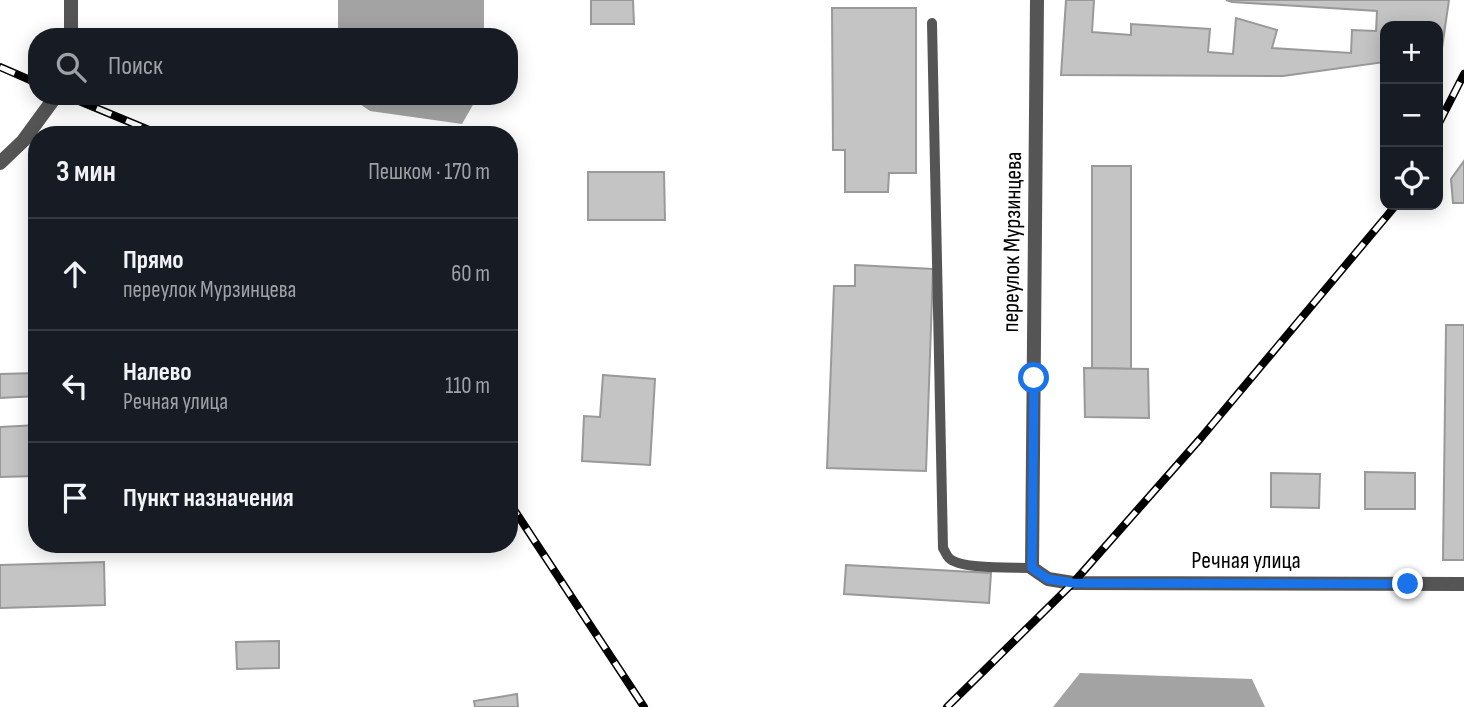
<!DOCTYPE html>
<html lang="ru">
<head>
<meta charset="utf-8">
<style>
  body { margin:0; font-family:"Sofia Sans Condensed",sans-serif; background:#20242c; color:#f1f3f6 }
  .controls { position:absolute; right:21px; top:21px; display:grid; overflow:hidden; border-radius:14px; box-shadow:0 4px 18px #0003 }
  .controls button { width:63px; height:63px; display:grid; place-items:center; padding:0; border:0; border-bottom:2px solid #363941; background:#171b24; color:#f1f3f6; font:35px sans-serif }
  .stop { position:absolute; width:21px; height:21px; margin:-16px; border:5px solid #1a73e8; border-radius:50%; background:#fff }
  .stop.end { background:#1a73e8; border-color:#fff; box-shadow:0 2px 7px #0008 }
  .list { margin:0; padding:0; list-style:none }
  h2 { display:flex; justify-content:space-between; align-items:center; height:91px; margin:0; padding:0 28px; font-size:30px }
  h2 small { font-size:23px; font-weight:400; color:#9ea1a6 }
  .list li { display:grid; grid-template-columns:46px 1fr auto; gap:21px; align-items:center; box-sizing:border-box; height:112px; padding:0 28px; border-top:2px solid #363941 }
  .list b { display:block; font-size:26px; white-space:nowrap }
  .list p { margin:0; font-size:23px; white-space:nowrap; color:#9ea1a6 }
  .list em { font-size:23px; font-style:normal; color:#9ea1a6 }
  .icon { flex:none; width:38px; height:38px; fill:none; stroke:currentColor; stroke-width:2; stroke-linecap:round; stroke-linejoin:round }
  .map { position:relative; flex:none; width:1464px; height:707px; overflow:hidden }
  .search { position:absolute; background:#171b24; box-shadow:0 4px 18px #0003; left:28px; top:28px; width:490px; height:77px; display:flex; align-items:center; gap:18px; box-sizing:border-box; padding:0 24px; border-radius:28px; color:#9ea1a6; font-size:26px }
  .panel { position:absolute; background:#171b24; box-shadow:0 4px 18px #0003; left:28px; top:126px; width:490px; height:427px; border-radius:28px }
  .map>svg:first-child { display:block }
</style>
</head>
<body>
<div class="map">
<svg width="1464" height="707" viewBox="0 0 1464 707">
  <rect width="100%" height="100%" fill="#fff"/>
  <g fill="#a3a3a3">
    <rect x="338" y="0" width="146" height="37"/>
    <path d="M 348,96 L 478,96 L 462,124 L 370,111 Z"/>
    <path d="M 1080,673 L 1252,679 L 1265,707 L 1053,707 Z"/>
  </g>
  <g fill="#c4c4c4" stroke="#999" stroke-width="2">
    <path d="M 591,0 L 633,0 L 634,24 L 591,24 Z"/>
    <path d="M 1066,0 L 1094,0 L 1092,32 L 1131,35 L 1131,24 L 1210,29 L 1208,52 L 1233,54 L 1236,18 L 1277,30 L 1272,48 L 1351,53 L 1352,30 L 1376,31 L 1377,11 L 1232,2 L 1226,0 L 1449,0 L 1441,55 L 1438,55 L 1438,26 L 1385,26 L 1385,62 L 1283,76 L 1061,75 Z"/>
    <path d="M 832,8 L 916,8 L 916,173 L 889,173 L 888,192 L 845,192 L 845,150 L 833,150 Z"/>
    <path d="M 1464,161 L 1464,203 L 1453,203 L 1451,179 Z"/>
    <path d="M 1092,166 L 1131,166 L 1131,369 L 1092,368 Z"/>
    <path d="M 588,172 L 664,172 L 665,220 L 588,220 Z"/>
    <path d="M 855,265 L 933,269 L 926,471 L 827,468 L 834,286 L 855,286 Z"/>
    <path d="M 1446,325 L 1464,325 L 1464,560 L 1443,560 Z"/>
    <path d="M 1084,368 L 1148,369 L 1149,418 L 1085,417 Z"/>
    <path d="M 37,373 L 37,396 L 0,398 L 0,374 Z"/>
    <path d="M 603,375 L 655,379 L 650,465 L 582,461 L 584,416 L 600,417 Z"/>
    <path d="M 37,425 L 37,476 L 0,477 L 0,427 Z"/>
    <path d="M 1365,472 L 1415,473 L 1415,509 L 1365,509 Z"/>
    <path d="M 1271,473 L 1320,474 L 1319,508 L 1271,507 Z"/>
    <path d="M 104,562 L 105,605 L 0,608 L 0,565 Z"/>
    <path d="M 846,565 L 991,573 L 989,603 L 844,594 Z"/>
    <path d="M 279,641 L 279,668 L 237,669 L 236,642 Z"/>
    <path d="M 517,694 L 518,707 L 475,707 L 474,701 Z"/>
  </g>
  <g fill="none" stroke-linecap="round" stroke-linejoin="round">
    <path stroke="#555" stroke-width="10" d="M 932,23 L 943,548 C 945,551 946,555 949,558 C 961,570 1014,567 1032,568"/>
    <path stroke="#555" stroke-width="14" d="M 1037,0 L 1032,568 L 1048,579 L 1073,583 L 1464,584"/>
    <g stroke="#555" stroke-width="14">
      <path d="M 71,0 L 71,37"/>
      <path d="M 0,163 L 23,141 L 56,96"/>
    </g>
    <g stroke="#000" stroke-width="8">
      <g id="rail">
        <path d="M 0,67 L 37,83"/>
        <path d="M 67,96 L 149,130 L 156,135"/>
        <path d="M 1438,125 L 1464,74"/>
        <path d="M 509,502 L 644,707"/>
        <path d="M 947,707 L 1073,583 L 1200,439 L 1396,205"/>
      </g>
    </g>
    <use href="#rail" stroke="#fff" stroke-width="5" stroke-dasharray="16" stroke-linecap="butt"/>
  </g>
  <g fill="none" stroke-linecap="round" stroke-linejoin="round">
    <path stroke="#1a73e8" stroke-width="9" d="M 1034,378 L 1032,568 L 1048,579 L 1073,583 L 1408,584"/>
  </g>
  <g text-anchor="middle" dominant-baseline="central" stroke-width="6" stroke-linejoin="round" paint-order="stroke">
    <g font-size="24" fill="#000" stroke="#fff">
      <text transform="translate(1012 242) rotate(-89)">переулок Мурзинцева</text>
      <text x="1246" y="560">Речная улица</text>
    </g>
  </g>
</svg>
<div class="controls">
<button>+</button>
<button>−</button>
<button><svg class="icon" aria-label="locate" viewBox="0 0 24 24"><circle cx="12" cy="12" r="6"/><path d="M12 2v4M12 18v4M2 12h4M18 12h4"/></svg></button>
</div>
<div class="stop" style="left:1034px;top:378px"></div>
<div class="stop end" style="left:1408px;top:584px"></div>
<div class="search"><svg class="icon" aria-label="search" viewBox="0 0 24 24"><circle cx="10" cy="10" r="6"/><path d="M15 15l6 6"/></svg>Поиск</div>
<section class="panel">
<h2>3 мин<small>Пешком · 170 m</small></h2>
<ul class="list">
<li><svg class="icon" aria-label="ahead" viewBox="0 0 24 24"><path d="M12 20V5M6 11l6-6 6 6"/></svg><div><b>Прямо</b><p>переулок Мурзинцева</p></div><em>60 m</em></li>
<li><svg class="icon" aria-label="left" viewBox="0 0 24 24"><path d="M17 20v-9H6M10 6l-5 5 5 5"/></svg><div><b>Налево</b><p>Речная улица</p></div><em>110 m</em></li>
<li><svg class="icon" aria-label="arrive" viewBox="0 0 24 24"><path d="M6 21V4h12l-3 4 3 4H6"/></svg><div><b>Пункт назначения</b></div></li>
</ul>
</section>
</div>
</body>
</html>
